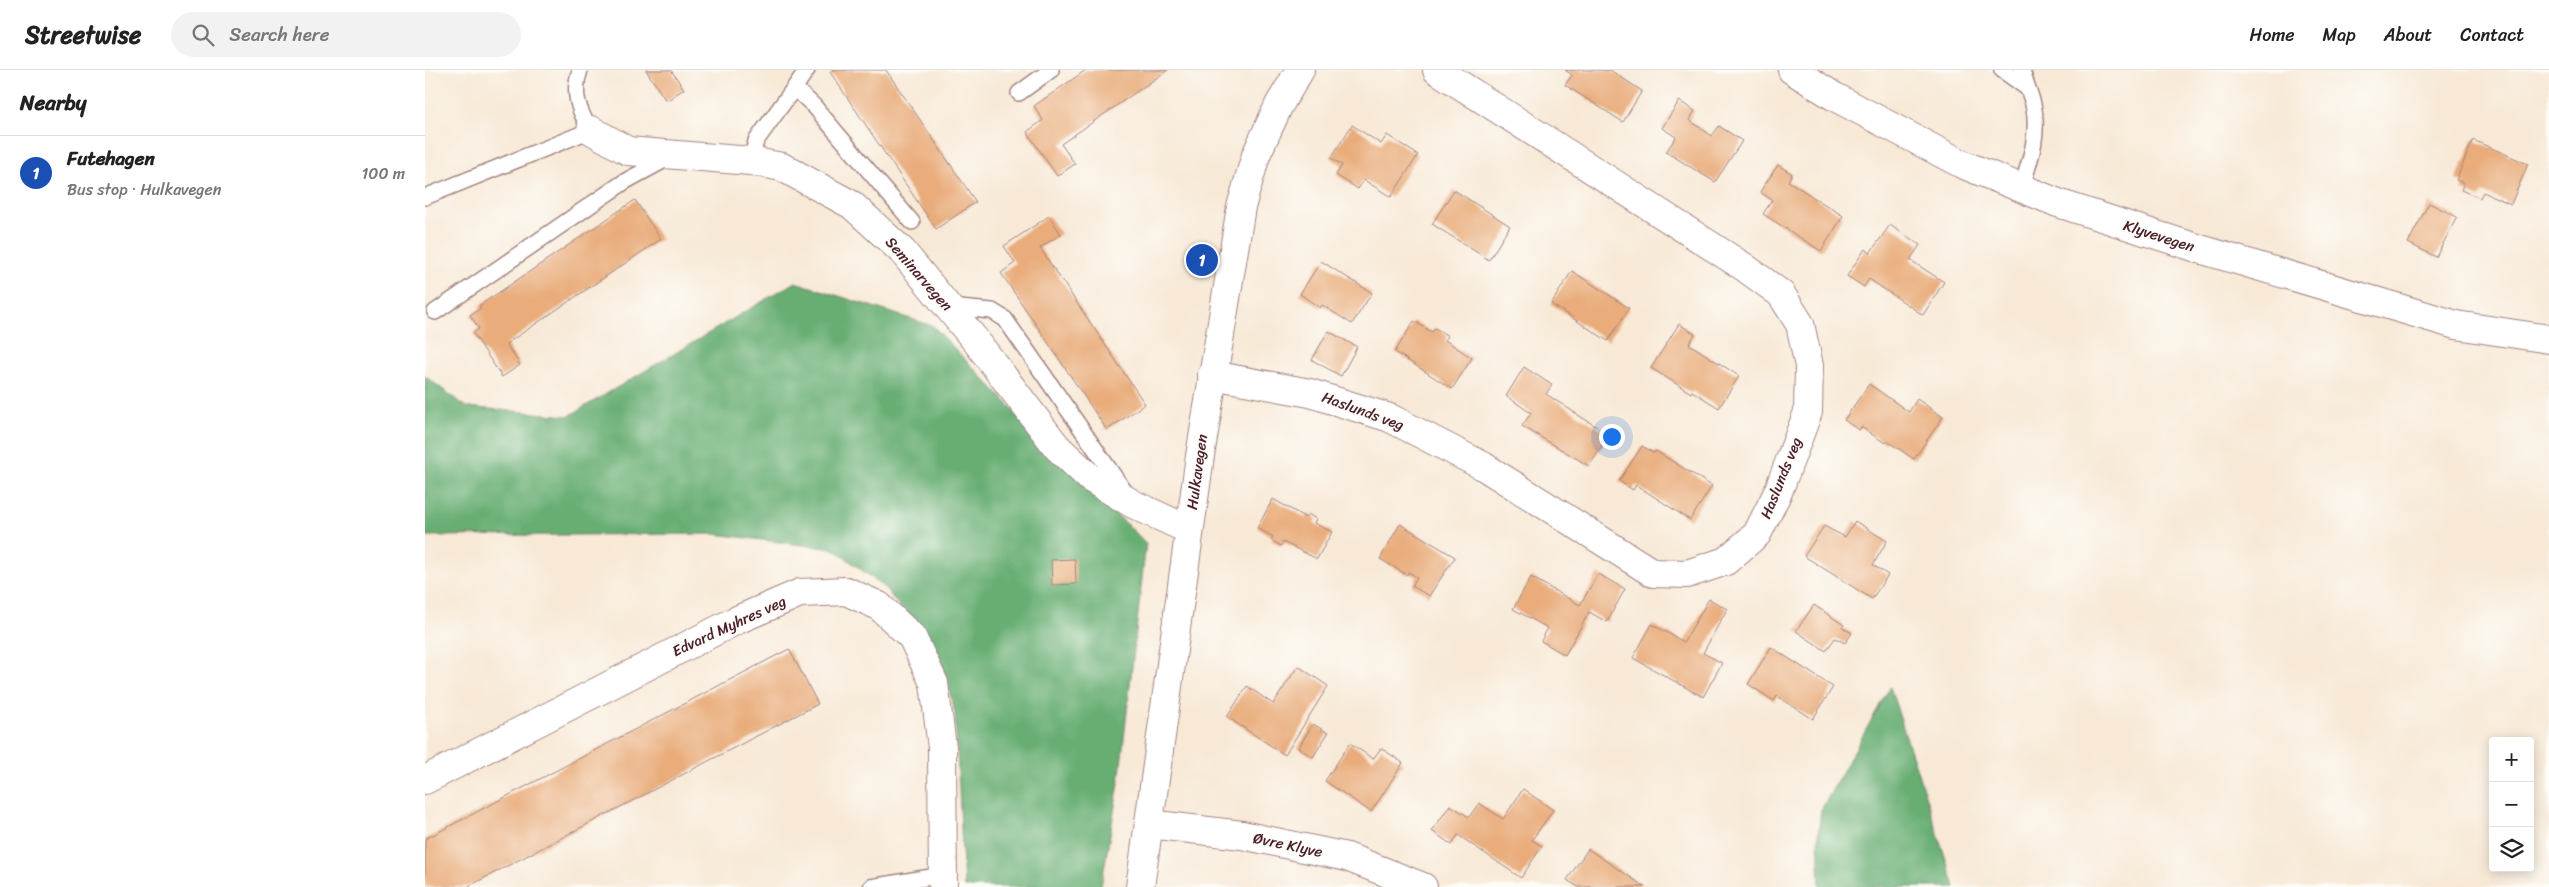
<!DOCTYPE html>
<html lang="en">
<head>
<meta charset="utf-8">
<style>
  body { margin:0; font-family:Sriracha,sans-serif; background:#f2f2f2; color:#222 }
  .controls { position:absolute; right:15px; bottom:15px; display:grid; overflow:hidden; border-radius:5px; box-shadow:0 2px 12px #0003 }
  .controls button { width:45px; height:45px; display:grid; place-items:center; padding:0; border:0; border-bottom:1px solid #e0e0e0; background:#fff; color:#222; font:25px sans-serif }
  .you { position:absolute; left:1186px; top:366px; width:18px; height:18px; margin:-12px; border:4px solid #fff; border-radius:50%; background:#1a73e8; box-shadow:0 0 0 8px #1a73e833 }
  .badge { display:grid; place-items:center; width:32px; height:32px; border-radius:50%; background:#d1495b; color:#fff; font-size:16px; font-weight:700 }
  .pin { position:absolute; translate:-50% -50%; border:2px solid #fff; box-shadow:0 1px 5px #0006 }
  .list { margin:0; padding:0; list-style:none }
  h2 { display:flex; justify-content:space-between; align-items:center; height:65px; margin:0; padding:0 20px; font-size:21px }
  h2 small { font-size:16px; font-weight:400; color:#767676 }
  .list li { display:grid; grid-template-columns:32px 1fr auto; gap:15px; align-items:center; box-sizing:border-box; height:75px; padding:0 20px; border-top:1px solid #e0e0e0 }
  .list b { display:block; font-size:19px; white-space:nowrap }
  .list p { margin:0; font-size:16px; white-space:nowrap; color:#767676 }
  .list em { font-size:16px; font-style:normal; color:#767676 }
  .icon { flex:none; width:28px; height:28px; fill:none; stroke:currentColor; stroke-width:2; stroke-linecap:round; stroke-linejoin:round }
  .map { position:relative; flex:none; width:2124px; height:817px; overflow:hidden }
  header { display:flex; align-items:center; gap:30px; box-sizing:border-box; height:70px; padding:0 25px; background:#fff; border-bottom:1px solid #e0e0e0 }
  header strong { font-size:24px }
  nav { display:flex; gap:28px; margin-inline-start:auto; font-size:18px }
  .search { width:350px; height:45px; background:#f2f2f2; display:flex; align-items:center; gap:12px; box-sizing:border-box; padding:0 18px; border-radius:28px; color:#767676; font-size:19px }
  main { display:flex }
  aside { flex:1; background:#fff }
  .map>svg:first-child { display:block }
</style>
</head>
<body>
<header>
<strong>Streetwise</strong>
<div class="search"><svg class="icon" aria-label="search" viewBox="0 0 24 24"><circle cx="10" cy="10" r="6"/><path d="M15 15l6 6"/></svg>Search here</div>
<nav><a>Home</a><a>Map</a><a>About</a><a>Contact</a></nav>
</header>
<main>
<aside>
<h2>Nearby<small></small></h2>
<ul class="list">
<li><span class="badge" style="background:#1a4fb4">1</span><div><b>Futehagen</b><p>Bus stop · Hulkavegen</p></div><em>100 m</em></li>
</ul>
</aside>
<div class="map">
<svg width="2124" height="817" viewBox="0 0 2124 817">
  <rect width="100%" height="100%" fill="#fdfcf7"/>
  <filter id="ink" filterUnits="userSpaceOnUse"><feTurbulence type="fractalNoise" baseFrequency=".02" numOctaves="2"/><feDisplacementMap in="SourceGraphic" scale="10" xChannelSelector="R" yChannelSelector="G"/><feConvolveMatrix kernelMatrix="1 2 1 2 8 2 1 2 1" color-interpolation-filters="sRGB"/></filter>
  <filter id="wash" filterUnits="userSpaceOnUse"><feTurbulence type="fractalNoise" baseFrequency=".0096" numOctaves="4" result="noise"/><feDisplacementMap in="SourceGraphic" scale="20" xChannelSelector="R" yChannelSelector="G"/><feGaussianBlur stdDeviation="1.12" result="paint"/><feColorMatrix in="noise" values="0 0 0 0 0 0 0 0 0 0 0 0 0 0 0 0 0 1.4 0 .05"/><feComposite in="paint" operator="in"/></filter>
  <g filter="url(#wash)">
    <rect width="100%" height="100%" fill="#f8e9d7"/>
    <g fill="#68ae73" stroke="#59664f">
      <path d="M 370,212 L 508,256 L 652,406 L 721,473 L 694,713 L 676,817 L 539,817 L 530,643 L 516,589 L 459,517 L 409,479 L 290,464 L 0,466 L 0,306 L 41,337 L 144,346 Z"/>
      <path d="M 1465,617 L 1530,817 L 1395,817 L 1393,766 L 1396,740 Z"/>
    </g>
    <g id="blocks">
      <g fill="#e9ac7a">
        <path d="M 221,0 L 246,0 L 259,19 L 241,31 Z"/>
        <path d="M 408,0 L 461,0 L 551,132 L 511,159 L 405,2 Z"/>
        <path d="M 661,0 L 743,0 L 636,74 L 650,94 L 632,106 L 602,62 L 618,50 L 609,36 Z"/>
        <path d="M 1140,0 L 1185,0 L 1217,21 L 1198,52 L 1140,15 L 1147,5 Z"/>
        <path d="M 1254,31 L 1270,41 L 1264,50 L 1287,66 L 1294,56 L 1317,71 L 1290,112 L 1241,82 L 1251,67 L 1237,58 Z"/>
        <path d="M 927,55 L 956,74 L 962,65 L 993,85 L 966,127 L 939,110 L 933,119 L 911,105 L 917,95 L 906,88 Z"/>
        <path d="M 2048,70 L 2103,94 L 2086,134 L 2058,122 L 2055,128 L 2036,120 L 2039,113 L 2031,110 Z"/>
        <path d="M 1353,95 L 1367,104 L 1363,111 L 1418,146 L 1396,181 L 1338,144 L 1347,130 L 1335,122 Z"/>
        <path d="M 1029,120 L 1085,156 L 1064,190 L 1007,154 Z"/>
        <path d="M 210,130 L 236,169 L 81,274 L 95,295 L 77,307 L 48,263 L 54,259 L 45,245 L 56,238 L 54,236 Z"/>
        <path d="M 2004,133 L 2032,147 L 2011,187 L 1983,173 Z"/>
        <path d="M 624,146 L 636,164 L 615,178 L 720,334 L 682,360 L 576,203 L 590,193 L 579,176 Z"/>
        <path d="M 1465,155 L 1495,175 L 1485,190 L 1519,212 L 1498,245 L 1444,209 L 1439,217 L 1422,206 L 1440,179 L 1445,183 Z"/>
        <path d="M 896,191 L 947,223 L 927,254 L 897,235 L 895,238 L 875,224 Z"/>
        <path d="M 1147,201 L 1204,238 L 1183,271 L 1126,234 Z"/>
        <path d="M 989,251 L 1007,262 L 1010,258 L 1023,266 L 1020,270 L 1047,288 L 1027,319 L 970,282 Z"/>
        <path d="M 1254,254 L 1270,264 L 1264,274 L 1314,306 L 1294,338 L 1267,321 L 1266,323 L 1226,298 Z"/>
        <path d="M 903,261 L 932,277 L 916,306 L 887,290 Z"/>
        <path d="M 1099,297 L 1127,315 L 1121,324 L 1184,365 L 1164,396 L 1097,356 L 1106,343 L 1081,326 Z"/>
        <path d="M 1444,314 L 1484,342 L 1492,329 L 1518,347 L 1489,389 L 1462,371 L 1460,373 L 1436,357 L 1434,360 L 1419,350 Z"/>
        <path d="M 1217,376 L 1229,383 L 1231,381 L 1287,416 L 1265,450 L 1211,415 L 1208,420 L 1194,411 Z"/>
        <path d="M 848,429 L 881,448 L 883,444 L 891,449 L 889,453 L 907,462 L 892,489 L 858,472 L 856,476 L 846,470 L 848,467 L 832,458 Z"/>
        <path d="M 1430,451 L 1462,471 L 1448,495 L 1463,505 L 1447,529 L 1379,486 L 1399,456 L 1420,467 Z"/>
        <path d="M 975,454 L 1030,487 L 1004,526 L 987,516 L 992,507 L 983,502 L 982,505 L 955,489 Z"/>
        <path d="M 650,489 L 651,514 L 627,515 L 626,490 Z"/>
        <path d="M 1173,504 L 1200,519 L 1182,552 L 1164,542 L 1140,585 L 1116,571 L 1123,558 L 1088,539 L 1106,507 L 1155,535 Z"/>
        <path d="M 1284,529 L 1302,539 L 1278,583 L 1297,593 L 1278,627 L 1208,588 L 1227,554 L 1259,572 Z"/>
        <path d="M 1389,535 L 1419,555 L 1417,557 L 1427,563 L 1420,573 L 1410,568 L 1401,581 L 1371,561 Z"/>
        <path d="M 1346,577 L 1408,617 L 1388,649 L 1352,626 L 1349,631 L 1323,614 Z"/>
        <path d="M 364,579 L 393,634 L 42,817 L 0,817 L 0,769 Z"/>
        <path d="M 873,596 L 903,616 L 860,685 L 802,647 L 822,616 L 848,634 Z"/>
        <path d="M 888,654 L 903,663 L 888,687 L 873,678 Z"/>
        <path d="M 925,673 L 948,689 L 956,678 L 978,693 L 946,742 L 900,711 Z"/>
        <path d="M 1098,719 L 1128,740 L 1107,770 L 1117,776 L 1096,808 L 1033,765 L 1027,775 L 1007,761 L 1025,735 L 1044,747 L 1054,733 L 1078,749 Z"/>
        <path d="M 1163,779 L 1220,817 L 1153,817 L 1142,810 Z"/>
      </g>
    </g>
  </g>
  <g filter="url(#ink)">
    <use href="#blocks" fill-opacity="0" stroke="#a18481" stroke-width="1"/>
    <g fill="none" stroke-linecap="round" stroke-linejoin="round">
      <g stroke="#a18481" stroke-width="18">
        <g id="service">
          <path d="M 1577,0 L 1602,18"/>
          <path d="M 370,18 L 389,36 L 487,152"/>
          <path d="M 594,23 L 626,0"/>
          <path d="M 326,91 L 331,71 L 382,0"/>
          <path d="M 1596,119 C 1605,91 1615,63 1608,34 C 1605,23 1600,11 1597,0"/>
          <path d="M 0,127 L 166,60 C 153,41 147,22 155,0"/>
          <path d="M 523,237 L 567,241 L 580,249 L 700,422"/>
          <path d="M 10,242 L 199,112 L 245,87"/>
          <path d="M 446,817 L 518,805"/>
        </g>
      </g>
      <g stroke="#a18481" stroke-width="30">
        <g id="minor">
          <path d="M 166,60 L 203,81 L 326,91 L 357,97 L 427,135 L 477,181 L 551,271 L 632,377 L 665,408 L 708,434 L 764,460"/>
          <path d="M 787,305 L 885,323 L 965,348 L 1058,396 L 1228,503 L 1262,504 L 1301,491 L 1332,464 L 1353,422 L 1383,342 L 1384,296 L 1375,254 L 1356,224 L 1319,197 L 1012,0"/>
          <path d="M 0,710 L 312,550 L 375,523 L 421,521 L 454,536 L 487,567 L 509,613 L 517,678 L 518,817"/>
          <path d="M 724,754 L 817,765 L 922,787 L 998,817"/>
        </g>
      </g>
      <g stroke="#a18481" stroke-width="30">
        <g id="secondary">
          <path d="M 1367,0 L 1410,27 L 1537,94 L 1633,133 L 1775,179 L 2031,255 L 2124,269"/>
          <path d="M 715,817 L 775,386 L 816,137 L 831,85 L 854,35 L 875,0"/>
        </g>
      </g>
      <use href="#service" stroke="#fff" stroke-width="15"/>
      <use href="#minor" stroke="#fff" stroke-width="28"/>
      <use href="#secondary" stroke="#fff" stroke-width="28"/>
    </g>
  </g>
  <g text-anchor="middle" dominant-baseline="central" stroke-width="4" stroke-linejoin="round" paint-order="stroke">
    <g font-size="15" fill="#4a1f2b" stroke="#fdfcf7">
      <text transform="translate(1734 166) rotate(18)">Klyvevegen</text>
      <text transform="translate(494 204) rotate(49)">Seminarvegen</text>
      <text transform="translate(938 341) rotate(20)">Haslunds veg</text>
      <text transform="translate(772 402) rotate(-82)">Hulkavegen</text>
      <text transform="translate(1356 408) rotate(-68)">Haslunds veg</text>
      <text transform="translate(304 556) rotate(-25)">Edvard Myhres veg</text>
      <text transform="translate(863 775) rotate(12)">Øvre Klyve</text>
    </g>
  </g>
</svg>
<div class="controls">
<button>+</button>
<button>−</button>
<button><svg class="icon" aria-label="layers" viewBox="0 0 24 24"><path d="M12 4l9 5-9 5-9-5zM3 14l9 5 9-5"/></svg></button>
</div>
<div class="you"></div>
<div class="pin badge" style="left:777px;top:190px;background:#1a4fb4">1</div>
</div>
</main>
</body>
</html>
